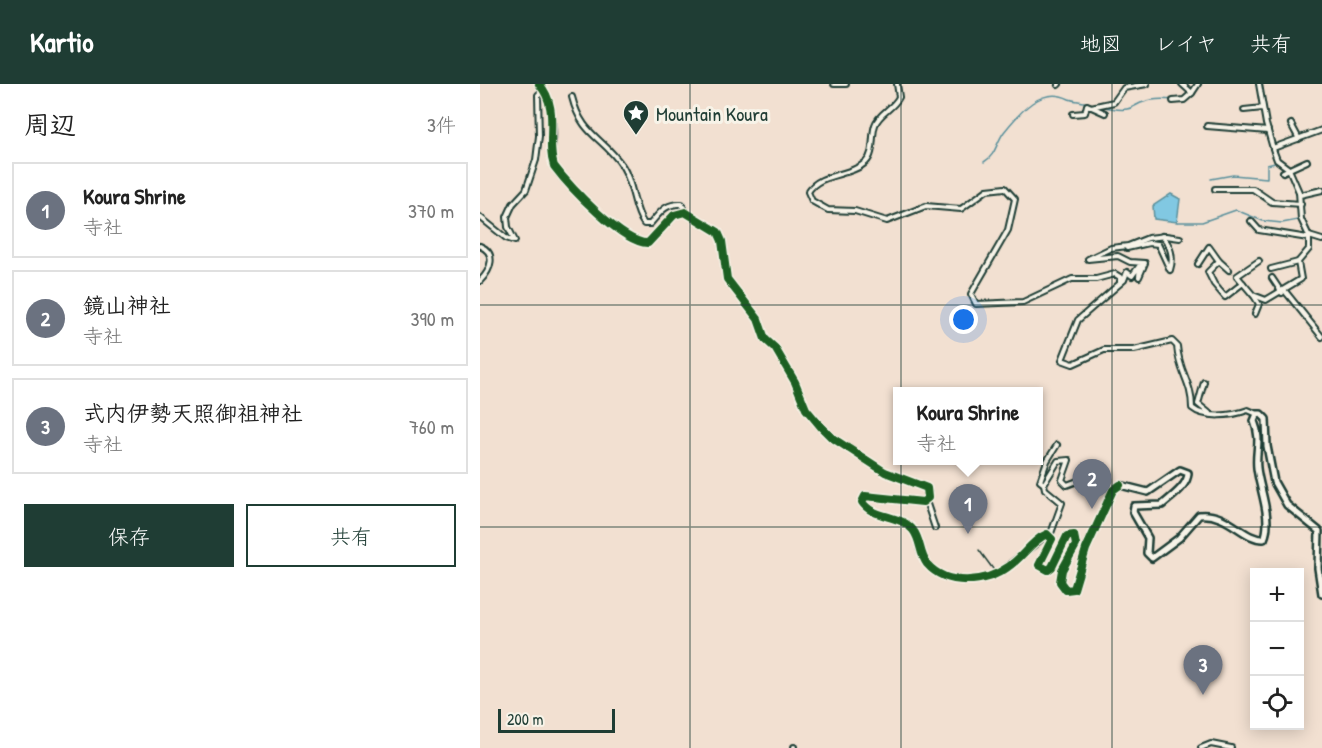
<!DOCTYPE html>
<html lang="ja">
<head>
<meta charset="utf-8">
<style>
  body { margin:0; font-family:"Patrick Hand","Klee One",sans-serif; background:#f2f2f2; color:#222 }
  .controls { position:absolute; right:18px; bottom:18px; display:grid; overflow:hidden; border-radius:0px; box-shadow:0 3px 15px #0003 }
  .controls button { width:54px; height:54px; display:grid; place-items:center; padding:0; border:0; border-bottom:2px solid #e0e0e0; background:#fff; color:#222; font:30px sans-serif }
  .scale { position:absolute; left:18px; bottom:15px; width:117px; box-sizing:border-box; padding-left:6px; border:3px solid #1f3d34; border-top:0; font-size:16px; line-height:21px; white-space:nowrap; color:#1f3d34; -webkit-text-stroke:4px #f7f3e8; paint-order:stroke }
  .you { position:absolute; left:484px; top:236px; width:21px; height:21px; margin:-15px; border:4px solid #fff; border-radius:50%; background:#1a73e8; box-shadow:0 0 0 9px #1a73e833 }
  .badge { display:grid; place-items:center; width:39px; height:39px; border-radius:50%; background:#1f3d34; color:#fff; font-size:20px; font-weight:700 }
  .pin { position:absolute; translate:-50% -50px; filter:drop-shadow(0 2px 3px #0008) }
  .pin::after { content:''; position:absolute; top:32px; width:21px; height:18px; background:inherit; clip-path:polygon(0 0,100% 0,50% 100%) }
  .popup { position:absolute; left:413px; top:303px; width:150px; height:78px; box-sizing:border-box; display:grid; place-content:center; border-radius:0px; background:#fff; filter:drop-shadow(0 2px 4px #0005); font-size:20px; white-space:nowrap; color:#767676 }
  .popup b { font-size:22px; color:#222 }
  .popup::after { content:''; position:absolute; left:50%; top:100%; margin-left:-12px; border:12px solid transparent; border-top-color:#fff }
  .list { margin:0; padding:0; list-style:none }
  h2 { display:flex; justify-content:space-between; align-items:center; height:78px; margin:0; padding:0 24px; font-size:26px }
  h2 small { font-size:20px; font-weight:400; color:#767676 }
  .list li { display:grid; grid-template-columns:39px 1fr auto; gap:18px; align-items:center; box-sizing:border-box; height:96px; margin:0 12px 12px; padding:0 12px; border:2px solid #e0e0e0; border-radius:0px }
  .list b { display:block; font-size:22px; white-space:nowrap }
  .list p { margin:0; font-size:20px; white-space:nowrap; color:#767676 }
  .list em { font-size:20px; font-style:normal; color:#767676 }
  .actions { display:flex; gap:12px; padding:18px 24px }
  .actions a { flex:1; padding:14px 0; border:2px solid #1f3d34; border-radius:0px; text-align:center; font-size:21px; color:#1f3d34 }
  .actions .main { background:#1f3d34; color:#fff }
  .icon { flex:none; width:33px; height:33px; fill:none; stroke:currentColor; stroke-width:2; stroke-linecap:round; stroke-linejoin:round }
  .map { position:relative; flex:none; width:842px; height:664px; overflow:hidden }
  header { display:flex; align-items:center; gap:36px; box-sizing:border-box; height:84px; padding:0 30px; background:#1f3d34; color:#fff }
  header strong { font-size:28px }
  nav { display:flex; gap:33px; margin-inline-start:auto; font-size:21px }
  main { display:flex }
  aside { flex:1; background:#fff }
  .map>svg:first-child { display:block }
</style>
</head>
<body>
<header>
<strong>Kartio</strong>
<nav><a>地図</a><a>レイヤ</a><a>共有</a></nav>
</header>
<main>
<aside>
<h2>周辺<small>3件</small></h2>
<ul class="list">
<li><span class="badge" style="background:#6b7280">1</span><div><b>Koura Shrine</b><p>寺社</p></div><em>370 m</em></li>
<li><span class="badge" style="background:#6b7280">2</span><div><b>鏡山神社</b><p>寺社</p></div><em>390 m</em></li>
<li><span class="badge" style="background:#6b7280">3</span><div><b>式内伊勢天照御祖神社</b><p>寺社</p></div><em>760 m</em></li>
</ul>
<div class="actions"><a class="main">保存</a><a>共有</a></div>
</aside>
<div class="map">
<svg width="842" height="664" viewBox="0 0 842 664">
  <rect width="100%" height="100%" fill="#f2e0d1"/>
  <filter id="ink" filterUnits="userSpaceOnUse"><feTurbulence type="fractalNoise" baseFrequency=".0167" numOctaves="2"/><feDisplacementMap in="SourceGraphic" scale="12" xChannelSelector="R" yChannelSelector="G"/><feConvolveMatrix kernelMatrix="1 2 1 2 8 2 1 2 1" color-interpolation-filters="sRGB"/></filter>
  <g filter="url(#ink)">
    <path fill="#81c8e2" stroke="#5a909c" stroke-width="1.5" d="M 691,110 L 700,115 L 697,138 L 674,135 L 673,122 Z"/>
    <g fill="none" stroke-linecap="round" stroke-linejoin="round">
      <g stroke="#5a909c" stroke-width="1.5">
        <path d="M 618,23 C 629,22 636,27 647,25 C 654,24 658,19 664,18 C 672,15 685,15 693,16"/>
        <path d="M 504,78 C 516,71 516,59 524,48 C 540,28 562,1 589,15 C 596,18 604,16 611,21"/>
        <path d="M 731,95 L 753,91 L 787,94 L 787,81 L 795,79"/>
        <path d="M 697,138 L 722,138 L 756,126 L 783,137 L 802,139 L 823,135 L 830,149"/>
      </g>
      <g stroke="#1f3d34" stroke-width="8">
        <g id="minor">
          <path d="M 59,0 C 72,14 74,39 73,58 C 72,65 70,74 73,81 C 82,100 148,160 168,159 L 194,131 L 205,128 L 238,148 L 242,157 L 247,195 L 278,235 L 285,255 L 295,264 L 315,298 L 326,325 L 341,343 L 351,353 L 405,388 L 444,402 L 449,409 L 443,418 L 385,412 L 382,418 L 385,423 C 400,432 419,432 432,444 C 439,452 437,461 441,470 C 455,501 497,500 523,486"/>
          <path d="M 354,0 L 366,0"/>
          <path d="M 417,0 L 419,13 C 413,25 399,29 395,41 C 391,53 395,69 386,78 C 370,93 340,88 328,108 L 332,117 L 348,126 L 375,127 L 407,137 L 446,122 L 481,125 L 507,106 L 525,104 L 535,115 L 528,146 L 491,210 L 496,220 L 543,218 L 592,195 L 616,195 L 635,190 L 640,193 L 640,198"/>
          <path d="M 702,0 L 712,9 L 718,0"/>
          <path d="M 578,1 L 579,0"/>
          <path d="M 92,13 C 102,53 124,53 143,83 C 154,101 153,125 164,140 L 170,140 C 180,129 185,119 202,120 L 205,128"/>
          <path d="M 693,17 L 704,16 L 712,9"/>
          <path d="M 611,23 L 634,18 L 644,4 L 667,0"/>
          <path d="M 764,26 L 783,24"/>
          <path d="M 593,30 L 605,29 L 607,21 L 625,29"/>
          <path d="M 811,40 L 819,55"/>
          <path d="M 727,42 L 788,47"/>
          <path d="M 793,64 L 842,46"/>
          <path d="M 803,88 L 827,77"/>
          <path d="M 735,105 L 773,105 L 792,118 L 821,120"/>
          <path d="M 820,111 L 842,106"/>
          <path d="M 0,133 L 26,154 L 35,157 L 28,143 L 27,133 L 33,120 L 46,106 L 56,76 L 59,52 L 58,11 L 64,5"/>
          <path d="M 771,137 L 779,146 L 828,154"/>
          <path d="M 829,152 L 842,156"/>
          <path d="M 700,154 L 686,152 L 668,154 L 648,162 L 631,164 L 608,175 L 638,172 L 650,178 L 665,179 L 659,193 L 660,181 L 652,192 L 647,188 L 644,196 L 598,236 L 582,276 L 593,280 L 624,266 L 654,266 L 692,257 L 697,262 C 699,289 712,298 712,324 C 725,335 752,332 768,326 L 777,330"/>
          <path d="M 0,162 C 17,169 11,186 0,197"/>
          <path d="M 647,164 L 669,159 L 678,160 L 690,186 C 694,174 691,161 682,152"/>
          <path d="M 739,177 L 749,186"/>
          <path d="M 779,177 L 757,192 L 773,211 L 786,216 L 821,195 L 818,178 L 829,165 L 829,152 L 821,135 L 819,108 L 809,85 L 797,76 L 794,68 L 786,40 L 779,0"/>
          <path d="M 718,180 L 729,163 L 739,177 L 728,188 L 734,200 L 745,213 L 763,199"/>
          <path d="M 791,185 L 818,178"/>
          <path d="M 792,194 L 802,209"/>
          <path d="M 805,207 L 842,253"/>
          <path d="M 774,212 L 779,220 L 775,230"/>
          <path d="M 724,298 L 718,320 L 729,329"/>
          <path d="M 564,400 L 560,397 L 567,377 L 577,361"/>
          <path d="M 446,417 L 455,444"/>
          <path d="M 570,452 L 582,419 L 565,405 L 564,400 L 578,377 L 589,376 L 582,396 L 587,401 L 611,392 L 629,396"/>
          <path d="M 314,664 L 314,663"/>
          <path d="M 721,664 L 731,660 L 751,664"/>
        </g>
      </g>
      <g stroke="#1f3d34" stroke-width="9">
        <path id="tertiary" d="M 523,486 L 567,450 L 572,455 L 559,481 L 568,486 L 572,483 L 587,452 L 594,451 L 596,461 L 582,486 L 580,498 L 586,506 L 594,505 L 606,465 L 633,406 L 640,401"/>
      </g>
      <g stroke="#1f3d34" stroke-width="10">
        <path id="secondary" d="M 640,401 L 668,408 L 700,386 L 708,389 C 708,402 691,413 682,421 L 654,422 L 653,428 L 668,454 L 667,469 L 672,474 L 699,454 L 719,431 C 749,428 763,456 784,455 C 793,435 779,404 777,384 C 775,366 782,357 774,337 L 777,330 L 781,330 L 786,335 L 787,362 L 794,398 L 807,421 L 839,447 L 838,484 L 842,510"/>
      </g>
      <use href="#minor" stroke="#f7f3e8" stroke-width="4"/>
      <use href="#tertiary" stroke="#f7f3e8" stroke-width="4.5"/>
      <use href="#secondary" stroke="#f7f3e8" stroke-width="5"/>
      <path stroke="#1f3d34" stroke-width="1.5" d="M 499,466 L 513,485"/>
      <g stroke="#f7f3e8" stroke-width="11">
        <path id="cycleway" d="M 59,0 C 81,25 65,56 74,82 C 89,102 143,160 168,159 L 194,131 L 205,128 L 238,148 L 242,157 L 247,195 L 278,235 L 285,255 L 295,264 L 315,298 L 326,325 L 341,343 L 351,353 L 405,388 L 447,404 L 448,414 L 443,418 L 385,412 L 382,418 C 393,435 420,430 433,446 C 441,456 439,469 447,480 C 467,503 506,499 528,483 C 542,474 552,456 567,450 L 572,455 L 559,481 L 568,486 L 572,483 L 587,452 L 594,451 L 596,461 L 582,486 L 580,498 L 586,506 L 594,505 L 606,465 L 633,406 L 640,401"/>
      </g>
      <use href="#cycleway" stroke="#1b5e20" stroke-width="8"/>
    </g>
  </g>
  <path fill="none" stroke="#1f3d34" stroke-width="1.5" stroke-opacity="0.55" d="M 210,0 L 210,664M 421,0 L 421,664M 632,0 L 632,664M 0,221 L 842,221M 0,443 L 842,443"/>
  <defs>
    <g id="sight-pin" transform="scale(1.35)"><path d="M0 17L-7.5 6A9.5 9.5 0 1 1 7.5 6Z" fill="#1f3d34" stroke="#f7f3e8"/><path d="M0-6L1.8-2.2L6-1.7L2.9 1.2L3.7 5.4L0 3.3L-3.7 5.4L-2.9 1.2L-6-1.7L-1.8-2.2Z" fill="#fff"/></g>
  </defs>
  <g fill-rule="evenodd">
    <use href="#sight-pin" x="156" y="29"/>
  </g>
  <g text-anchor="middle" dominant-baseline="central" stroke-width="6" stroke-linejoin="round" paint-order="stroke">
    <g font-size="20" fill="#1f3d34" stroke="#f7f3e8" text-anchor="start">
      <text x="176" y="29">Mountain Koura</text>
    </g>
  </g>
</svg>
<div class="controls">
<button>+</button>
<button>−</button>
<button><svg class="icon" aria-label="locate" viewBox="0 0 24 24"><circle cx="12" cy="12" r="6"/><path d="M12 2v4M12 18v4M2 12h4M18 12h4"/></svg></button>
</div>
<div class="scale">200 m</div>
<div class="you"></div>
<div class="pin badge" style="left:488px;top:450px;background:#6b7280">1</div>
<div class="popup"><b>Koura Shrine</b>寺社</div>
<div class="pin badge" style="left:612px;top:425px;background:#6b7280">2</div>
<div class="pin badge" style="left:723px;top:611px;background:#6b7280">3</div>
</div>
</main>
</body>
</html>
